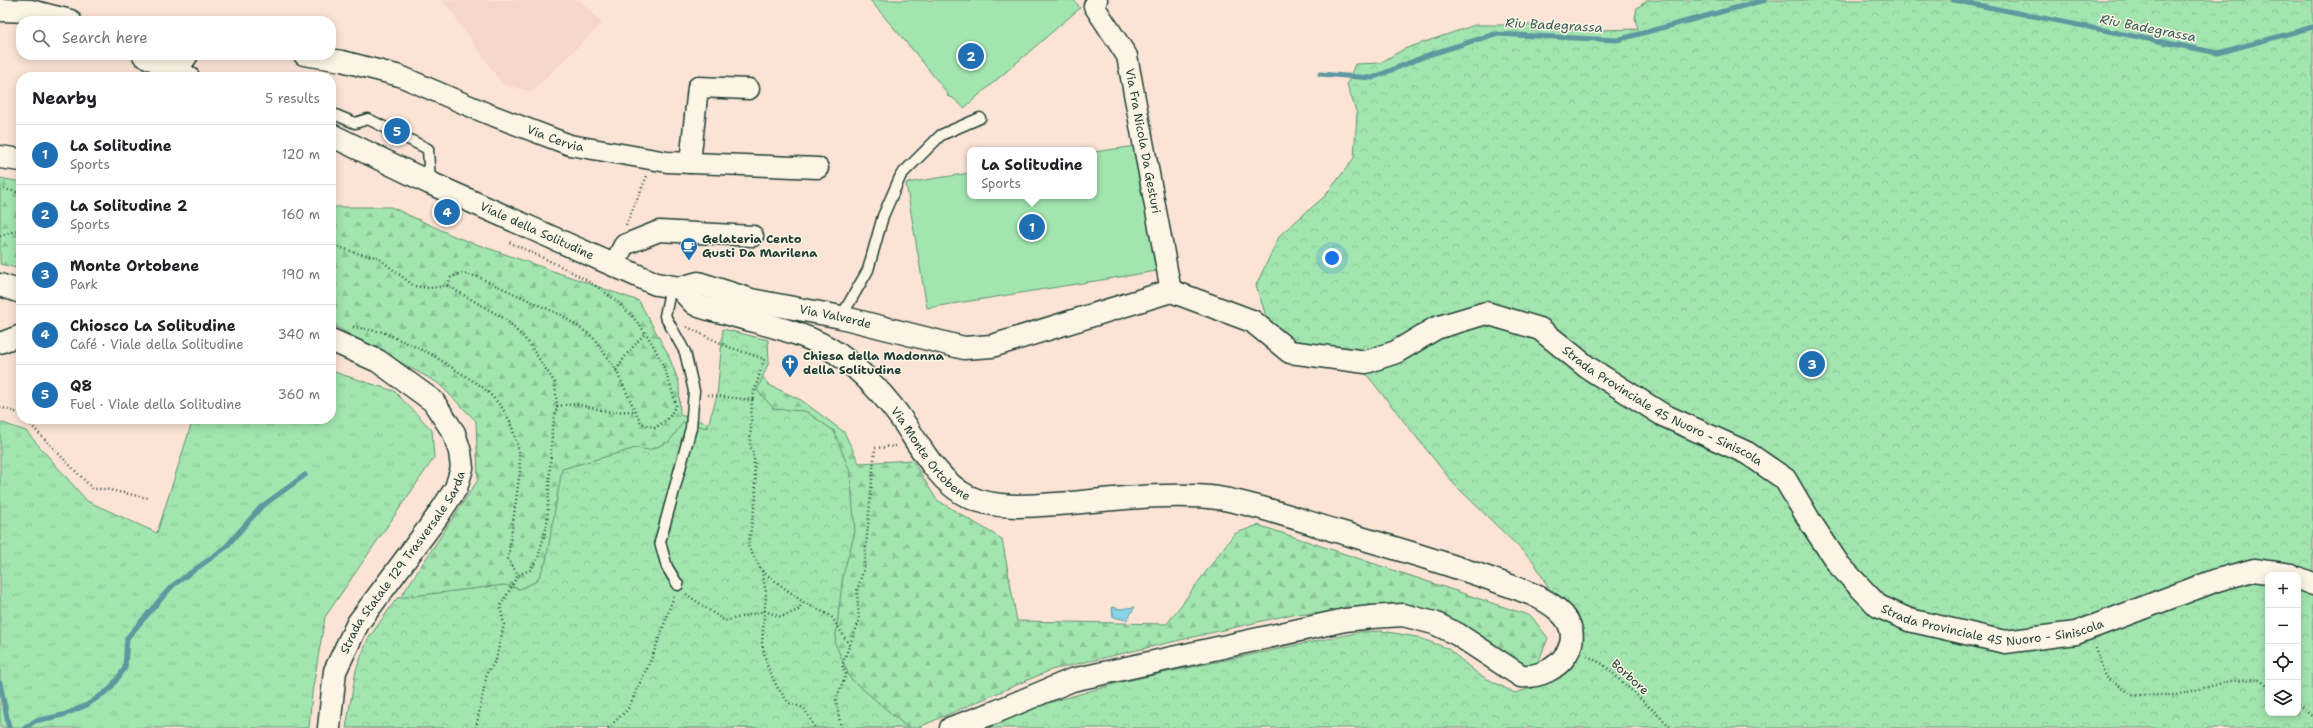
<!DOCTYPE html>
<html lang="en">
<head>
<meta charset="utf-8">
<style>
  body { margin:0; font-family:"Shantell Sans",sans-serif; background:#f6f6f6; color:#202124 }
  .controls { position:absolute; right:12px; bottom:12px; display:grid; overflow:hidden; border-radius:8px; box-shadow:0 2px 10px #0003 }
  .controls button { width:36px; height:36px; display:grid; place-items:center; padding:0; border:0; border-bottom:1px solid #e0e0e0; background:#fff; color:#202124; font:20px sans-serif }
  .you { position:absolute; left:1332px; top:258px; width:14px; height:14px; margin:-10px; border:3px solid #fff; border-radius:50%; background:#1a73e8; box-shadow:0 0 0 6px #1a73e833 }
  .badge { display:grid; place-items:center; width:26px; height:26px; border-radius:50%; background:#1f6fb2; color:#fff; font-size:13px; font-weight:700 }
  .pin { position:absolute; translate:-50% -50%; border:2px solid #fff; box-shadow:0 1px 4px #0006 }
  .popup { position:absolute; left:967px; top:147px; width:130px; height:52px; box-sizing:border-box; display:grid; place-content:center; border-radius:8px; background:#fff; filter:drop-shadow(0 1px 3px #0005); font-size:13px; white-space:nowrap; color:#757577 }
  .popup b { font-size:15px; color:#202124 }
  .popup::after { content:''; position:absolute; left:50%; top:100%; margin-left:-8px; border:8px solid transparent; border-top-color:#fff }
  .list { margin:0; padding:0; list-style:none }
  h2 { display:flex; justify-content:space-between; align-items:center; height:52px; margin:0; padding:0 16px; font-size:17px }
  h2 small { font-size:13px; font-weight:400; color:#757577 }
  .list li { display:grid; grid-template-columns:26px 1fr auto; gap:12px; align-items:center; box-sizing:border-box; height:60px; padding:0 16px; border-top:1px solid #e0e0e0 }
  .list b { display:block; font-size:15px; white-space:nowrap }
  .list p { margin:0; font-size:13px; white-space:nowrap; color:#757577 }
  .list em { font-size:13px; font-style:normal; color:#757577 }
  .icon { flex:none; width:22px; height:22px; fill:none; stroke:currentColor; stroke-width:2; stroke-linecap:round; stroke-linejoin:round }
  .map { position:relative; flex:none; width:2313px; height:728px; overflow:hidden }
  .search { position:absolute; background:#fff; box-shadow:0 2px 10px #0003; left:16px; top:16px; width:320px; height:44px; display:flex; align-items:center; gap:10px; box-sizing:border-box; padding:0 14px; border-radius:16px; color:#757577; font-size:15px }
  .panel { position:absolute; background:#fff; box-shadow:0 2px 10px #0003; left:16px; top:72px; width:320px; height:352px; border-radius:16px }
  .map>svg:first-child { display:block }
</style>
</head>
<body>
<div class="map">
<svg width="2313" height="728" viewBox="0 0 2313 728">
  <defs>
    <pattern id="grass-tufts" width="24" height="20" patternUnits="userSpaceOnUse"><rect width="24" height="20" fill="#a2e5af"/><path d="M3 7l-1-3M5 7V3M7 7l1-3M15 17l-1-3M17 17v-4M19 17l1-3" fill="none" stroke="#8bc597"/></pattern>
    <pattern id="forest-firs" width="22" height="20" patternUnits="userSpaceOnUse"><rect width="22" height="20" fill="#a2e5af"/><path d="M5 1l3.5 6h-7zM16 11l3.5 6h-7z" fill="#8bc597"/></pattern>
    <pattern id="park-crowns" width="20" height="18" patternUnits="userSpaceOnUse"><rect width="20" height="18" fill="#a2e5af"/><path d="M2 6a3 3 0 1 1 6 0M12 15a3 3 0 1 1 6 0" fill="none" stroke="#8bc597"/></pattern>
    <pattern id="water-ripples" width="26" height="14" patternUnits="userSpaceOnUse"><rect width="26" height="14" fill="#87d4e6"/><path d="M2 4q2-2 4 0t4 0M15 11q2-2 4 0t4 0" fill="none" stroke="#6eadbb"/></pattern>
  </defs>
  <rect width="100%" height="100%" fill="#fbe4d6"/>
  <filter id="ink" filterUnits="userSpaceOnUse"><feTurbulence type="fractalNoise" baseFrequency=".025" numOctaves="2"/><feDisplacementMap in="SourceGraphic" scale="8" xChannelSelector="R" yChannelSelector="G"/><feConvolveMatrix kernelMatrix="1 2 1 2 8 2 1 2 1" color-interpolation-filters="sRGB"/></filter>
  <g filter="url(#ink)">
    <path fill="#f6d6c9" d="M 443,0 L 579,0 L 602,23 L 532,92 L 502,84 Z"/>
    <path fill="url(#grass-tufts)" stroke="#609172" d="M 331,371 L 394,391 L 432,430 L 434,458 L 325,617 L 312,693 L 309,728 L 0,728 L 0,422 L 26,431 L 87,501 L 157,533 L 193,419 L 331,419 Z"/>
    <g fill="url(#forest-firs)" stroke="#609172">
      <path d="M 0,178 L 21,182 L 21,269 L 0,264 Z"/>
      <path d="M 331,207 L 391,207 L 456,237 L 639,301 L 668,354 L 679,383 L 680,415 L 710,424 L 754,366 L 769,385 L 801,400 L 844,432 L 859,463 L 912,460 L 937,500 L 1002,539 L 1017,621 L 1167,624 L 1234,534 L 1258,525 L 1531,616 L 1548,638 L 1535,670 L 1426,609 L 1288,615 L 1051,670 L 917,728 L 355,728 L 400,598 L 478,480 L 476,421 L 438,383 L 331,324 Z"/>
    </g>
    <g fill="url(#park-crowns)" stroke="#609172" fill-rule="evenodd">
      <path d="M 1648,0 L 2313,0 L 2313,728 L 985,728 L 1038,706 L 1125,681 L 1360,632 L 1382,631 L 1417,637 L 1447,648 L 1478,674 L 1515,693 L 1546,684 L 1559,677 L 1576,639 L 1534,562 L 1453,483 L 1359,365 L 1325,368 L 1309,364 L 1272,335 L 1256,285 L 1280,235 L 1325,196 L 1354,158 L 1357,114 L 1347,84 L 1355,64 L 1380,63 L 1404,49 L 1475,25 L 1548,25 L 1603,30 L 1638,29 L 1635,18 L 1637,8 ZM 2268,575 L 2298,575 L 2298,713 L 2268,713 Z"/>
      <path d="M 723,329 L 768,340 L 769,362 L 757,390 L 774,409 L 805,411 L 834,431 L 850,472 L 855,532 L 843,575 L 835,643 L 850,678 L 908,728 L 346,728 L 356,670 L 368,639 L 397,598 L 504,585 L 520,589 L 537,581 L 546,561 L 562,469 L 636,448 L 649,450 L 669,442 L 683,422 L 707,428 L 717,396 Z"/>
    </g>
    <g fill="#a2e5af" stroke="#609172">
      <path d="M 870,0 L 1074,0 L 1080,8 L 964,108 L 953,98 L 947,96 L 948,94 L 917,55 Z"/>
      <path d="M 1136,146 L 1157,271 L 927,308 L 906,183 L 970,173 L 970,196 L 1094,196 L 1094,152 Z"/>
    </g>
    <path fill="url(#water-ripples)" stroke="#5d989f" d="M 1112,607 L 1120,609 L 1135,607 L 1127,620 L 1113,617 Z"/>
    <g fill="none" stroke-linecap="round" stroke-linejoin="round">
      <g stroke="#5d989f" stroke-width="5">
        <path d="M 1953,0 L 2218,53 L 2313,27"/>
        <path d="M 1320,74 L 1372,78 L 1428,55 L 1495,34 L 1617,40 L 1765,0"/>
        <path d="M 0,683 L 9,728"/>
        <path d="M 25,728 L 35,721 L 63,715 L 87,705 L 110,689 L 125,668 L 127,638 L 172,586 L 225,548 L 261,507 L 305,475"/>
      </g>
      <g stroke="#1f3d34" stroke-width="13">
        <g id="service">
          <path d="M 331,113 L 355,123 L 368,119 L 428,149 L 430,183"/>
          <path d="M 671,286 L 665,316 L 685,352 L 694,391 L 691,428 L 660,542 L 667,567 L 678,585"/>
          <path d="M 841,317 L 868,270 L 883,216 L 901,175 L 941,135 L 980,118"/>
        </g>
      </g>
      <g stroke="#1f3d34" stroke-width="23">
        <g id="minor">
          <path id="s1" d="M 1097,0 L 1094,6 L 1127,56 L 1171,291"/>
          <path id="s2" d="M 304,55 L 342,61 L 400,76 L 486,113 L 570,145 L 667,162 L 818,168"/>
          <path d="M 176,72 L 188,55"/>
          <path d="M 690,163 L 698,87 L 749,89"/>
          <path d="M 614,265 L 624,245 L 659,231 L 753,236"/>
          <path d="M 0,343 L 21,335"/>
        </g>
      </g>
      <g stroke="#1f3d34" stroke-width="25">
        <g id="tertiary">
          <path id="s3" d="M 333,136 L 430,183 L 656,284 L 680,288 L 698,283 L 751,300 L 841,317 L 964,348 L 992,346 L 1171,291 L 1252,321 L 1290,352 L 1366,362 L 1396,352 L 1436,328 L 1486,313 L 1540,329 L 1587,367 L 1663,415 L 1747,453 L 1785,479 L 1811,523 L 1839,565 L 1878,606 L 1909,620 L 2005,642 L 2076,633 L 2217,580 L 2254,570 L 2291,575"/>
          <path id="s4" d="M 680,288 C 685,293 690,299 695,304 C 703,309 717,311 726,313 C 764,325 804,331 838,354 C 863,372 888,399 905,424 C 922,450 940,483 969,497 C 999,511 1039,505 1071,503 C 1115,499 1175,492 1218,498 C 1255,504 1297,519 1333,530 C 1389,546 1444,562 1499,582 C 1519,589 1542,596 1558,610 C 1591,638 1559,679 1521,676 L 1457,634 L 1434,623 L 1403,615 L 1372,617 L 1345,620 L 1072,680 L 993,713 L 951,728"/>
          <path d="M 2298,578 L 2313,584"/>
        </g>
      </g>
      <g stroke="#1f3d34" stroke-width="25">
        <g id="secondary">
          <path d="M 0,10 L 30,11 L 70,21"/>
          <path d="M 144,55 L 188,77"/>
          <path d="M 331,136 L 333,136 L 331,138"/>
          <path d="M 0,157 L 21,160"/>
          <path d="M 0,285 L 21,292"/>
          <path id="s5" d="M 329,728 L 335,671 L 358,623 L 437,517 L 456,488 L 462,468 L 460,452 L 454,433 L 433,401 L 378,361 L 331,340"/>
        </g>
      </g>
      <g stroke="#1f3d34" stroke-width="2.5" stroke-dasharray="1 3" stroke-linecap="butt">
        <path d="M 0,188 L 21,193"/>
        <path d="M 626,225 L 647,176"/>
        <path d="M 0,236 L 21,229"/>
        <path d="M 331,244 L 356,253 L 377,257 L 414,286 L 429,288 L 448,286"/>
        <path d="M 353,327 L 383,332 L 431,354 L 484,388 L 501,406 L 511,423 L 519,452 L 520,471 L 508,559 L 518,575 L 530,570 L 538,558 L 547,525 L 552,430 L 557,406 L 555,383 L 528,342 L 505,319 L 448,286 L 450,278 L 461,273 L 478,277 L 561,315 L 593,337 L 616,370 L 641,423 L 655,428 L 669,418 L 676,405 C 650,303 597,283 509,242"/>
        <path d="M 687,327 L 729,347 L 764,359 L 752,400"/>
        <path d="M 616,370 L 627,354 L 646,332"/>
        <path d="M 708,395 L 752,400 L 750,445 L 754,457 L 756,497 L 748,546 L 762,571 L 766,593 L 762,643 L 767,665 L 777,687 L 789,703 L 804,708 L 815,728"/>
        <path d="M 557,406 L 576,404 L 610,412 L 633,411 L 635,413"/>
        <path d="M 0,407 L 21,414"/>
        <path d="M 25,419 L 93,489 L 105,489 L 148,498"/>
        <path d="M 762,571 L 803,602 L 831,616 L 850,646"/>
        <path d="M 686,594 L 725,621 L 765,611 L 781,617 L 798,610 L 803,602"/>
        <path d="M 2096,647 L 2105,677 L 2133,695 L 2176,695 L 2230,681 L 2259,680 L 2268,685"/>
        <path d="M 1587,656 L 1603,664 L 1672,728"/>
        <path d="M 2298,705 L 2313,717"/>
        <path d="M 476,728 L 487,673 L 496,660 L 504,624 L 500,607 L 518,575"/>
        <path d="M 608,728 L 628,709 L 653,655 L 674,596"/>
        <path d="M 841,728 L 836,700 L 846,674 L 842,665 L 859,621 L 857,591 L 864,568 L 875,448 L 896,446"/>
      </g>
      <use href="#service" stroke="#fcf5e5" stroke-width="10"/>
      <use href="#minor" stroke="#fcf5e5" stroke-width="20"/>
      <use href="#tertiary" stroke="#fcf5e5" stroke-width="22"/>
      <use href="#secondary" stroke="#fcf5e5" stroke-width="22"/>
    </g>
  </g>
  <defs>
    <g id="cafe-pin" transform="scale(0.9)"><path d="M0 17L-7.5 6A9.5 9.5 0 1 1 7.5 6Z" fill="#1f6fb2" stroke="#fcf5e5"/><path d="M-5.5-4.5H6V0H3Q3 3.5 0 3.5H-2.5Q-5.5 3.5-5.5 0ZM3-3.2v2h1.7v-2ZM-6 4.5H4V6H-6Z" fill="#fff"/></g>
    <g id="church-pin" transform="scale(0.9)"><path d="M0 17L-7.5 6A9.5 9.5 0 1 1 7.5 6Z" fill="#1f6fb2" stroke="#fcf5e5"/><path d="M-1.2-6h2.4v3.5h3.3v2.4h-3.3V6h-2.4V-.1h-3.3v-2.4h3.3Z" fill="#fff"/></g>
  </defs>
  <g fill-rule="evenodd">
    <use href="#cafe-pin" x="689" y="246"/>
    <use href="#church-pin" x="790" y="363"/>
  </g>
  <g text-anchor="middle" dominant-baseline="central" stroke-width="3" stroke-linejoin="round" paint-order="stroke">
    <g font-size="12" fill="#1f3d34" stroke="#fcf5e5">
      <text stroke="none"><textPath href="#s2" startOffset="266">Via Cervia</textPath></text>
      <text stroke="none"><textPath href="#s1" startOffset="153">Via Fra Nicola Da Gesturi</textPath></text>
      <text stroke="none"><textPath href="#s3" startOffset="225">Viale della Solitudine</textPath></text>
      <text stroke="none"><textPath href="#s3" startOffset="540">Via Valverde</textPath></text>
      <text stroke="none"><textPath href="#s3" startOffset="1432">Strada Provinciale 45 Nuoro - Siniscola</textPath></text>
      <text stroke="none"><textPath href="#s4" startOffset="311">Via Monte Ortobene</textPath></text>
      <text stroke="none"><textPath href="#s5" startOffset="186">Strada Statale 129 Trasversale Sarda</textPath></text>
      <text stroke="none"><textPath href="#s3" startOffset="1852">Strada Provinciale 45 Nuoro - Siniscola</textPath></text>
      <text transform="translate(1630 677) rotate(42)">Borbore</text>
    </g>
    <g font-size="12" font-weight="bold" fill="#1f3d34" stroke="#fcf5e5" text-anchor="start">
      <text x="702" y="239">Gelateria Cento<tspan x="702" dy="14">Gusti Da Marilena</tspan></text>
      <text x="803" y="356">Chiesa della Madonna<tspan x="803" dy="14">della Solitudine</tspan></text>
    </g>
    <g font-size="13" font-style="italic" fill="#345b58" stroke="#fcf5e5">
      <text transform="translate(1554 25) rotate(3)">Riu Badegrassa</text>
      <text transform="translate(2148 28) rotate(11)">Riu Badegrassa</text>
    </g>
  </g>
</svg>
<div class="controls">
<button>+</button>
<button>−</button>
<button><svg class="icon" aria-label="locate" viewBox="0 0 24 24"><circle cx="12" cy="12" r="6"/><path d="M12 2v4M12 18v4M2 12h4M18 12h4"/></svg></button>
<button><svg class="icon" aria-label="layers" viewBox="0 0 24 24"><path d="M12 4l9 5-9 5-9-5zM3 14l9 5 9-5"/></svg></button>
</div>
<div class="you"></div>
<div class="pin badge" style="left:1032px;top:227px">1</div>
<div class="popup"><b>La Solitudine</b>Sports</div>
<div class="pin badge" style="left:971px;top:56px">2</div>
<div class="pin badge" style="left:1812px;top:364px">3</div>
<div class="pin badge" style="left:447px;top:212px">4</div>
<div class="pin badge" style="left:397px;top:131px">5</div>
<div class="search"><svg class="icon" aria-label="search" viewBox="0 0 24 24"><circle cx="10" cy="10" r="6"/><path d="M15 15l6 6"/></svg>Search here</div>
<section class="panel">
<h2>Nearby<small>5 results</small></h2>
<ul class="list">
<li><span class="badge">1</span><div><b>La Solitudine</b><p>Sports</p></div><em>120 m</em></li>
<li><span class="badge">2</span><div><b>La Solitudine 2</b><p>Sports</p></div><em>160 m</em></li>
<li><span class="badge">3</span><div><b>Monte Ortobene</b><p>Park</p></div><em>190 m</em></li>
<li><span class="badge">4</span><div><b>Chiosco La Solitudine</b><p>Café · Viale della Solitudine</p></div><em>340 m</em></li>
<li><span class="badge">5</span><div><b>Q8</b><p>Fuel · Viale della Solitudine</p></div><em>360 m</em></li>
</ul>
</section>
</div>
</body>
</html>
